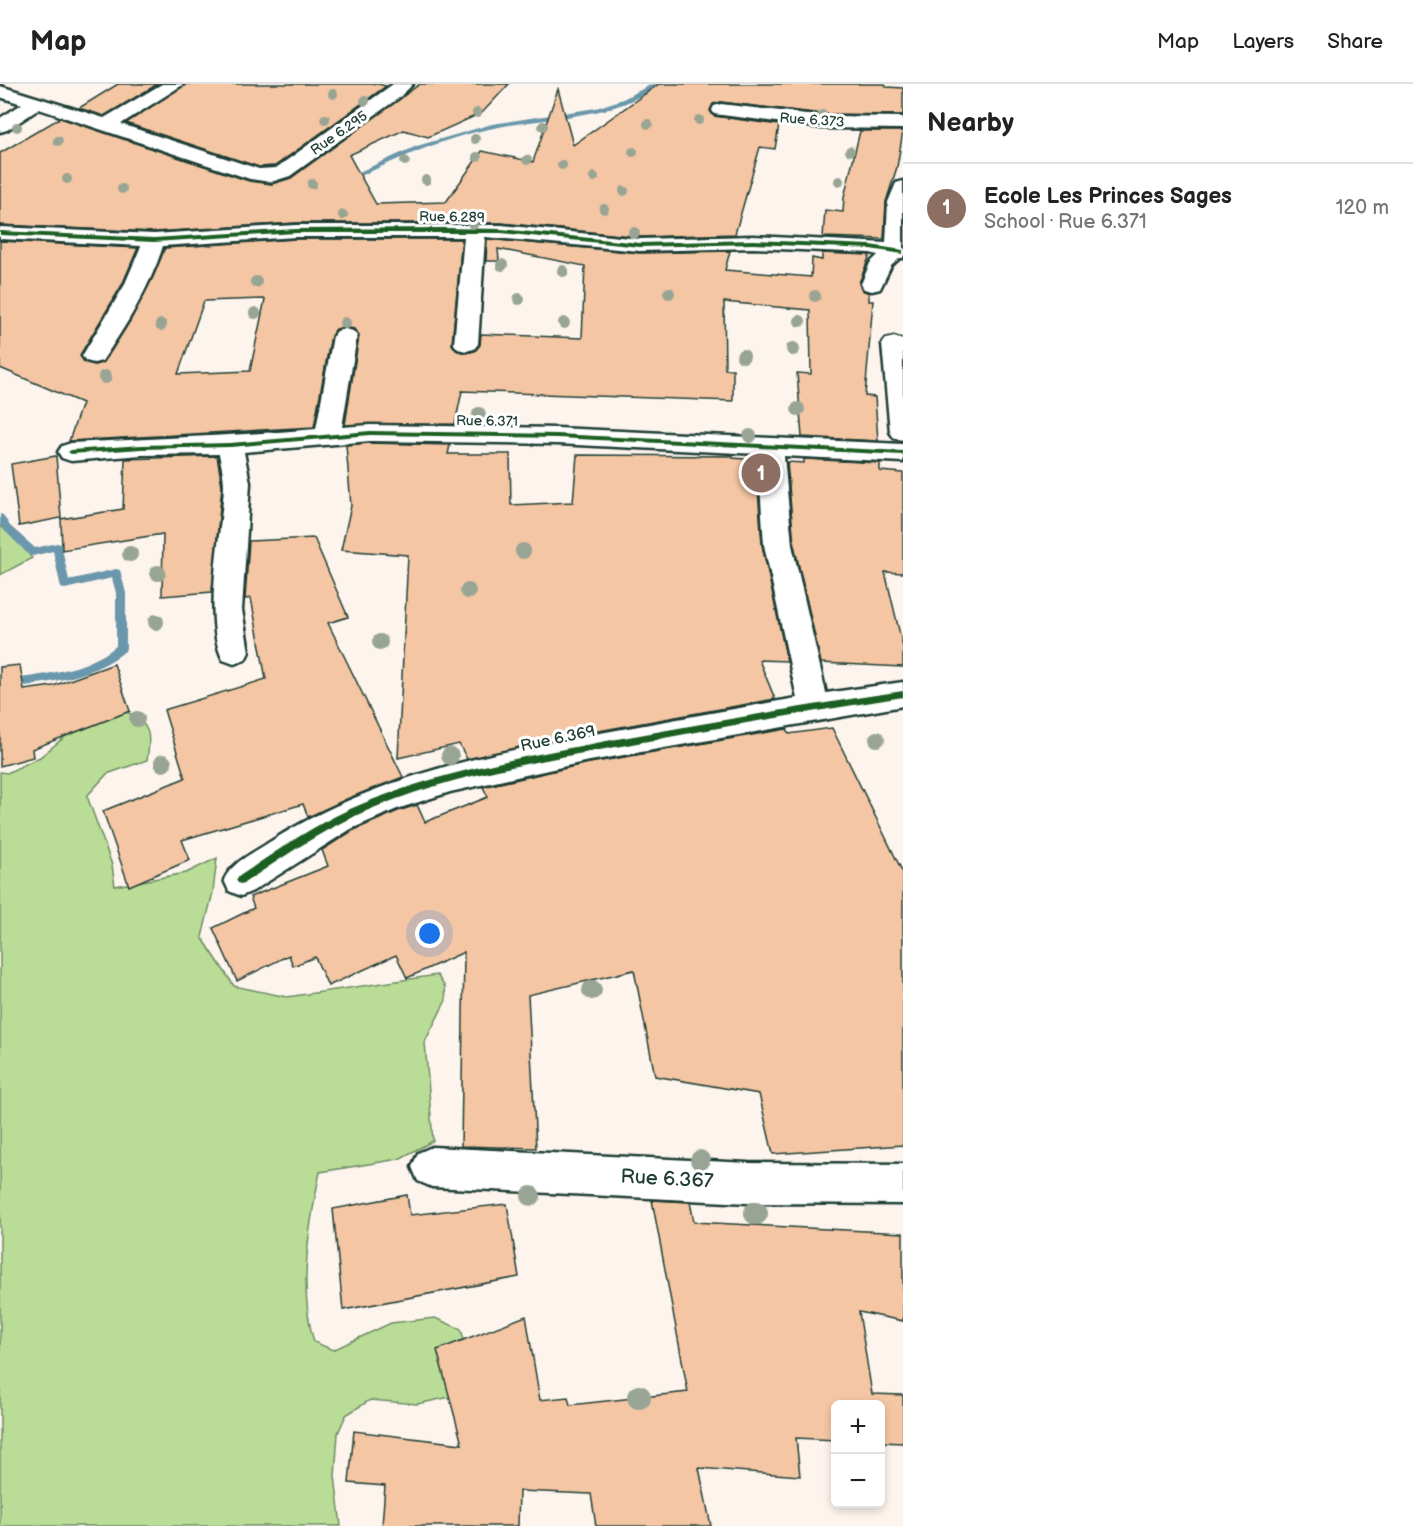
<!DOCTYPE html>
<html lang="en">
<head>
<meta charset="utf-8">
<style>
  body { margin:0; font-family:"Balsamiq Sans",sans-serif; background:#f2f2f2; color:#222 }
  .controls { position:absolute; right:18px; bottom:18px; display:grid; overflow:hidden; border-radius:9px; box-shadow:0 3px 9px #0003 }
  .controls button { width:54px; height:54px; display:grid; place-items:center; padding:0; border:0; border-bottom:2px solid #e0e0e0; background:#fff; color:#222; font:30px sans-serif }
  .you { position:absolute; left:430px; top:850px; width:21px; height:21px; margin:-15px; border:4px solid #fff; border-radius:50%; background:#1a73e8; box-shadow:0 0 0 9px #1a73e833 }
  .badge { display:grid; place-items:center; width:39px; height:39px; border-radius:50%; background:#1f3d34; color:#fff; font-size:20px; font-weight:700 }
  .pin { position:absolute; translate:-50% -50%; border:3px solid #fff; box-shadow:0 2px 6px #0006 }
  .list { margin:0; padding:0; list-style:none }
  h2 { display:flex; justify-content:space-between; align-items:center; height:78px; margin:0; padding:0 24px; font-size:26px }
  h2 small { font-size:20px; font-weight:400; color:#767676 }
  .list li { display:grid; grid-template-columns:39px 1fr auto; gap:18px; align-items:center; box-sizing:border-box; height:90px; padding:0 24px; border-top:2px solid #e0e0e0 }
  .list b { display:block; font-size:22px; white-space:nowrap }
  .list p { margin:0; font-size:20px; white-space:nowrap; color:#767676 }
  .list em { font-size:20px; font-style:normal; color:#767676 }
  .map { position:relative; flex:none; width:903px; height:1442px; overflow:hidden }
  header { display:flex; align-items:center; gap:36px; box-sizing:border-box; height:84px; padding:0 30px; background:#fff; border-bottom:2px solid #e0e0e0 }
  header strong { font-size:28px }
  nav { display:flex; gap:33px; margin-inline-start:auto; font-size:21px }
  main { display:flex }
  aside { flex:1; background:#fff }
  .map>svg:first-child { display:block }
</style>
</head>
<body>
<header>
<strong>Map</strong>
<nav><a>Map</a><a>Layers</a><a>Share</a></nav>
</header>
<main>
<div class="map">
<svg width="903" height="1442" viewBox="0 0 903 1442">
  <rect width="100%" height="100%" fill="#fdf4ed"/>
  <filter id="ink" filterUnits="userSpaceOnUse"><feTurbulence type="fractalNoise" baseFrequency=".0167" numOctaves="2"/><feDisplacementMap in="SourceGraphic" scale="12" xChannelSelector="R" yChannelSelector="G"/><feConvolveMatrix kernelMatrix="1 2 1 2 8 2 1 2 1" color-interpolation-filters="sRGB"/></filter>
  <g filter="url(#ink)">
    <g fill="#b9dc96" stroke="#6c8c65" stroke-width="1.5">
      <path d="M 0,442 L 15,453 L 32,474 L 0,491 Z"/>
      <path d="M 127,628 C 151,640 151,651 147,676 L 107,690 L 87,712 L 112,781 L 115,802 L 186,789 L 217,774 L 213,808 L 202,853 L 234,902 L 287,913 L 437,891 L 445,903 L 446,916 L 425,958 L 433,1057 L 399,1075 L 320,1088 C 309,1141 298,1205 314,1258 L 333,1266 L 391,1239 L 435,1234 L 461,1245 L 467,1266 L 455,1312 L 417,1320 L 370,1316 L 346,1331 L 338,1349 L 335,1392 L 341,1442 L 0,1442 L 0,688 L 7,689 L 40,673 L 66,652 Z"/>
    </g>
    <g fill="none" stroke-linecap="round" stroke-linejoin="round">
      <g fill="#6a97ab" fill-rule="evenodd">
        <path d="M 652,0 L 660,0 C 613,36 549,32 494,44 C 442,54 395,76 348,98 L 341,96 L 417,62 L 492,40 L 596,24 L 623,15 Z"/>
        <path d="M 0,430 L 3,431 L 10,442 L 35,464 L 57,459 L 61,460 L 69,496 L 116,485 L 120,486 L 126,509 L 126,564 L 125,567 C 91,595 42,600 0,605 L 0,597 C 38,591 85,588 116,562 L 116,509 L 112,494 L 65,505 L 61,504 L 53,467 L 33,472 L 29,471 L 4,446 L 0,441 Z"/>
      </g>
    </g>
    <g fill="#f4c6a3" stroke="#1f3d34" stroke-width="1.5" fill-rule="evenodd">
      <path d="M 118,0 L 158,0 L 104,32 L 79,24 Z"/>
      <path d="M 186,0 L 378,0 L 386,2 L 275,82 L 259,83 L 126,39 Z"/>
      <path d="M 420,0 L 509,0 L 482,29 L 428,53 L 404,46 L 349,71 L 376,120 L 446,118 L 482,67 L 533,78 L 558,5 L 573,61 L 659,0 L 885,0 L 886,3 L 903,4 L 903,31 L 823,30 L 721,18 L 713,20 L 710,27 L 714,32 L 779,41 L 775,65 L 760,63 L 735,150 L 640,153 L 501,139 L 296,139 L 154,148 L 0,141 L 0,69 L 60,34 L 249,97 L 272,100 L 291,94 Z"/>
      <path d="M 860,47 L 903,47 L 897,83 L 886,118 L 884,155 L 823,153 L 825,126 L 843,128 L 844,113 Z"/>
      <path d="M 296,155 L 462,155 L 452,260 L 456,266 L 465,269 L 475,267 L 480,261 L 481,250 L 582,254 L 585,182 L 498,165 L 499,177 L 486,177 L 487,155 L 640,169 L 730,167 L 725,186 L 811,193 L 812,174 L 822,176 L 822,169 L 870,171 L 859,199 L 862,206 L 869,209 L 869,217 L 873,217 L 865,312 L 875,313 L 878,357 L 802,353 L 797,289 L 811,290 L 810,226 L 724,218 L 725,285 L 733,285 L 733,317 L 462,307 L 455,340 L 345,341 L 359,252 L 354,245 L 344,243 L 336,245 L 331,252 L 314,343 L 69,357 L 82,319 L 0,284 L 0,157 L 138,164 L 122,201 L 80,271 L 84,278 L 95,281 L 104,278 L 130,237 L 153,193 L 165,164 ZM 265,215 L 250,287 L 178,290 L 204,217 Z"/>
      <path d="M 370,359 L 450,361 L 448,370 L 510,370 L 511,421 L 573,418 L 577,371 L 733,372 L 733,374 L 756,376 L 762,461 L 787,577 L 759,576 L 775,615 L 571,652 L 467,675 L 459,660 L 398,674 L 408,471 L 341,466 L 351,422 L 346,361 Z"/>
      <path d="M 56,372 L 61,434 L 19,442 L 11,380 Z"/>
      <path d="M 217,372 L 222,402 L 212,508 L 162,512 L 163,450 L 62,466 L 61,435 L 123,425 L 125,375 Z"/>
      <path d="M 804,375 L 880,379 L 880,387 L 903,389 L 903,489 L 885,488 L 903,563 L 903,583 L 821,579 L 794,461 L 787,378 L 804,379 Z"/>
      <path d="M 314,454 L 348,533 L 328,539 L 403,693 L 349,714 L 308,733 L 303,720 L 182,756 L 190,776 L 129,802 L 103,727 L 185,694 L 164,626 L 266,595 L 251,514 L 245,515 L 249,457 Z"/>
      <path d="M 114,580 L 130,627 L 32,665 L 33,673 L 0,682 L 0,583 L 20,581 L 24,606 L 53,602 Z"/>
      <path d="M 832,644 L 903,789 L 903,1061 L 773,1070 L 759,1010 L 655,992 L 634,886 L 528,911 L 536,1064 L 461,1062 L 464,868 L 407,894 L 396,871 L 328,902 L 315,873 L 293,882 L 289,871 L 237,897 L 213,844 L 254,824 L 250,813 L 328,782 L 322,766 L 352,747 L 398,727 L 417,721 L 425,738 L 488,713 L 483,703 L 584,680 L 787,645 L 789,650 Z"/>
      <path d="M 407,1111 L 410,1131 L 507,1120 L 519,1193 L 343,1226 L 333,1125 Z"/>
      <path d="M 652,1116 L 690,1118 L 694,1138 L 903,1149 L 903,1237 L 859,1228 L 872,1310 L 903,1311 L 903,1359 L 880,1358 L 880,1320 L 836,1320 L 836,1356 L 796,1354 L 800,1392 L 699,1384 L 711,1442 L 596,1442 L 591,1410 L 519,1407 L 518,1442 L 382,1442 L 385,1402 L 349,1399 L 354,1347 L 462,1360 L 437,1266 L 526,1232 L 540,1316 L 568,1313 L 570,1321 L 688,1308 Z"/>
    </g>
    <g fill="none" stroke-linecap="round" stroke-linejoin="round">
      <g stroke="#1f3d34" stroke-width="5">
        <g id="minor">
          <path d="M 162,0 L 184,0 L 121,40 L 259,85 L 276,84 L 393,0 L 413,0 L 400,13 L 290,92 L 271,98 L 250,95 L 39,25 L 7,46 L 0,48 L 0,34 L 22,20 L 0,13 L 0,2 L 104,34 Z"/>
          <path d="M 721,20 L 823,32 L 903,33 L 903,45 L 823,44 L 714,30 L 712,26 L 714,22 Z"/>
          <path d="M 903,97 L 903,174 L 900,174 L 891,182 L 880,205 L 872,207 L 864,205 L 861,200 L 870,179 L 878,171 L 870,169 L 753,164 L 640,167 L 485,153 L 478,260 L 474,265 L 466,267 L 458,265 L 454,260 L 464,153 L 296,153 L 163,162 C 150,203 126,242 102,277 L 94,279 L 86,277 L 82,272 L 124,202 L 141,162 L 0,155 L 0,143 L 154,150 L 296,141 L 501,141 L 640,155 L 753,152 L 886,159 L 888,118 L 896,99 Z"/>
          <path d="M 345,245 L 353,247 L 357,252 L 342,343 L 370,341 L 557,344 L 903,360 L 903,378 L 784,372 L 792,461 L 826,609 L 903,598 L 903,622 L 584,678 L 450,708 L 397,725 L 351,745 L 253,807 L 241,812 L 229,807 L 224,796 C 232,778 252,770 268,759 C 374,691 495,668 617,646 C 677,635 737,624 797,614 L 764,461 L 758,370 L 557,360 L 370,357 L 244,368 L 250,399 L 242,526 L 249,568 L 245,576 L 234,580 L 223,576 C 202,536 222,448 224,402 C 224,391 221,380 219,370 L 141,371 L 71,377 L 62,374 L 58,368 L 62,362 L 71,359 C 153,354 235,352 316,345 L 333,252 L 337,247 Z"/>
          <path d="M 894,253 L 903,256 L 903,356 L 894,354 L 890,348 L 882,260 L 886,255 Z"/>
          <path d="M 432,1063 L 748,1079 L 903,1080 L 903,1120 L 748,1119 L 432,1103 L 418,1097 L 412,1083 L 418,1069 Z"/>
        </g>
      </g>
      <use href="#minor" fill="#fff" fill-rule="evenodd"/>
      <g stroke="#fff" stroke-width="4">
        <g id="cycleway">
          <path d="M 443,144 L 501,145 L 640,159 L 753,156 L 870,161 L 903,166 L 903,170 L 870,165 L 753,160 L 640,163 L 501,149 L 296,149 L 154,158 L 0,151 L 0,147 L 154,154 L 296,145 Z"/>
          <path d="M 370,347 L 557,350 L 903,367 L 903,371 L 557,354 L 370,351 L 230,363 L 141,365 L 71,370 L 68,368 L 71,366 L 141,361 L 230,359 Z"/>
          <path d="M 903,607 L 903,613 C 807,628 712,645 616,663 C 528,679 439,694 357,731 C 317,749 281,775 244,799 L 241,800 L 238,799 L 236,796 L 238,793 C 274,769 310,743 350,725 C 435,688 527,672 617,655 C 712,638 807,621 903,607 Z"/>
        </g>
      </g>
      <use href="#cycleway" fill="#1b5e20" fill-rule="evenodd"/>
    </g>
    <g fill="#98a594">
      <circle cx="333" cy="10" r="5"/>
      <circle cx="365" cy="17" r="5"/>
      <circle cx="477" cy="29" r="5"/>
      <circle cx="822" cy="31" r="5"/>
      <circle cx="325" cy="35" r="5"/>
      <circle cx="699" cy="36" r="5"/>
      <circle cx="648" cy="40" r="5"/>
      <circle cx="543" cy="42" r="5"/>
      <circle cx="17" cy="43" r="5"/>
      <circle cx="475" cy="55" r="5"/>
      <circle cx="58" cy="57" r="5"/>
      <circle cx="850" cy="67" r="5"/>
      <circle cx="633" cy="68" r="5"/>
      <circle cx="477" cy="73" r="5"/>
      <circle cx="527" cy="76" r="5"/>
      <circle cx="405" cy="77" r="5"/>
      <circle cx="562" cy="81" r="5"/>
      <circle cx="594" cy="93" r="5"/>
      <circle cx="67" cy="95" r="5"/>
      <circle cx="426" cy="96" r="5"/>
      <circle cx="839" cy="97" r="5"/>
      <circle cx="312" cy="100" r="5"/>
      <circle cx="122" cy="105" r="5"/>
      <circle cx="624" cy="107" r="5"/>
      <circle cx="604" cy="125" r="5"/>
      <circle cx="343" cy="131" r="5"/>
      <circle cx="473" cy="139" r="6"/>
      <circle cx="634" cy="149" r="6"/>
      <circle cx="502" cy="181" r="6"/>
      <circle cx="563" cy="187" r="6"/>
      <circle cx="256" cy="198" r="6"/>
      <circle cx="669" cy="209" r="6"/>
      <circle cx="815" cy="212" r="6"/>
      <circle cx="519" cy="215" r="6"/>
      <circle cx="255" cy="229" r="6"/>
      <circle cx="800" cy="237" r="6"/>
      <circle cx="345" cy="239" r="6"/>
      <circle cx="564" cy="239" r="6"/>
      <circle cx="161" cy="241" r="6"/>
      <circle cx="793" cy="265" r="7"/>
      <circle cx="743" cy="272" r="7"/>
      <circle cx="105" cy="293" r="7"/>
      <circle cx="798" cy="325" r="7"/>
      <circle cx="479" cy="330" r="7"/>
      <circle cx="750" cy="352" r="7"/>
      <circle cx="523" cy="467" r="8"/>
      <circle cx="130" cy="470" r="8"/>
      <circle cx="158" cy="489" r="8"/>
      <circle cx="468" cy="507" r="8"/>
      <circle cx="156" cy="538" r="8"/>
      <circle cx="380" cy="558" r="8"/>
      <circle cx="137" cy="635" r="8"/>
      <circle cx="877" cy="655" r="8"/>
      <circle cx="450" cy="672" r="9"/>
      <circle cx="163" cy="679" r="9"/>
      <circle cx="592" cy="906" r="10"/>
      <circle cx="700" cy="1076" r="10"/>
      <circle cx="531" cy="1112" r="10"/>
      <circle cx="756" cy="1129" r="12"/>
      <circle cx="639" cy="1313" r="12"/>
    </g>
  </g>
  <g text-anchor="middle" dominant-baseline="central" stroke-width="6" stroke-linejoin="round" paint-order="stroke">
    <g font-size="14" fill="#1f3d34" stroke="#fff">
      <text transform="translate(812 36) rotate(4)">Rue 6.373</text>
      <text transform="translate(339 49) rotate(-35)">Rue 6.295</text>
      <text transform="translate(452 133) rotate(1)">Rue 6.289</text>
      <text transform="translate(487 337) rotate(1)">Rue 6.371</text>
    </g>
    <g font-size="16" fill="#1f3d34" stroke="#fff">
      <text transform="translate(558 655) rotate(-12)">Rue 6.369</text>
    </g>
    <g font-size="20" fill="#1f3d34" stroke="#fff">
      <text transform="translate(667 1095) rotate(3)">Rue 6.367</text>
    </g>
  </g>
</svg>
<div class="controls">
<button>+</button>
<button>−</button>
</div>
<div class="you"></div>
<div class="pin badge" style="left:761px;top:389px;background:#8d6e63">1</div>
</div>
<aside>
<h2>Nearby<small></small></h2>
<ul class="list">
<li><span class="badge" style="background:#8d6e63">1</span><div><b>Ecole Les Princes Sages</b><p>School · Rue 6.371</p></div><em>120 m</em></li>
</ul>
</aside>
</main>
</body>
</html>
